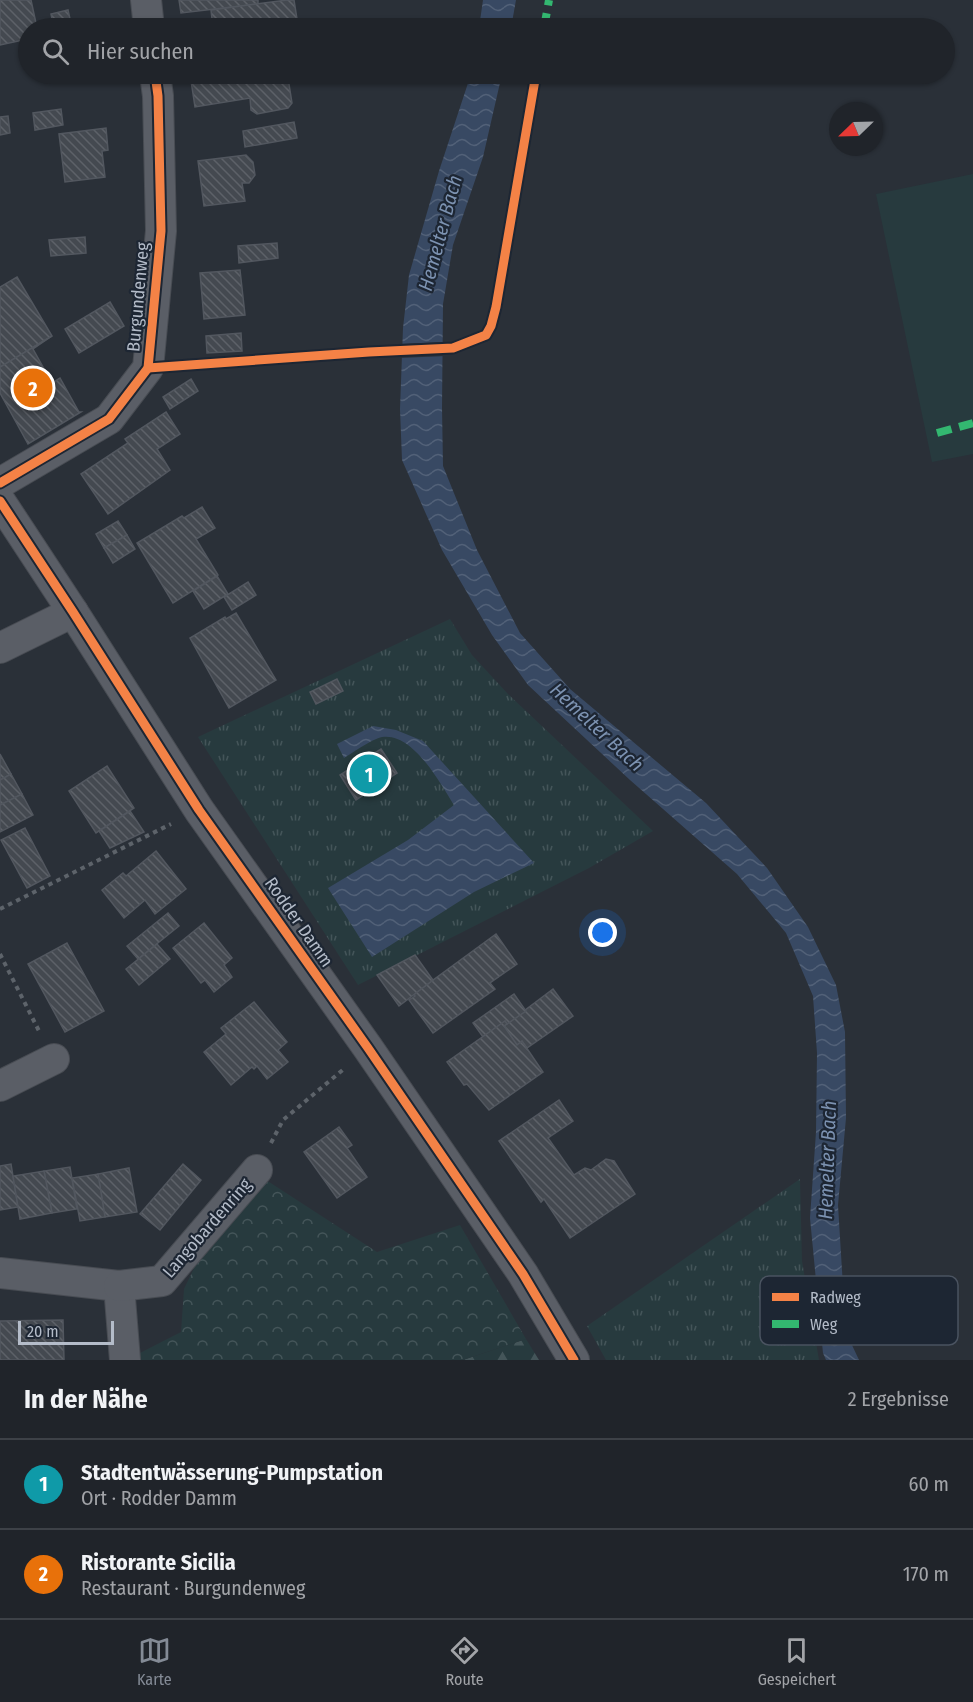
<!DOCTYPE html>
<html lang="de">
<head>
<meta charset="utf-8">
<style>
  body { margin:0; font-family:"Fira Sans Condensed",sans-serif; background:#2d3036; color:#f1f3f6 }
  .compass { position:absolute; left:829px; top:102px; width:54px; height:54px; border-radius:50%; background:#20242a; box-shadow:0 2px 4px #0004; rotate:247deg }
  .scale { position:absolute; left:18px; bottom:15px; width:96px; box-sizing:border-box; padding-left:6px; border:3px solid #b4bcc9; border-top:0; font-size:16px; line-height:21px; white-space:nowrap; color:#b4bcc9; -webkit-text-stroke:4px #1d2633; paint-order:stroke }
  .you { position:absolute; left:603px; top:933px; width:21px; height:21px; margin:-15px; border:4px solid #fff; border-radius:50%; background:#1a73e8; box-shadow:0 0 0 9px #1a73e833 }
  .badge { display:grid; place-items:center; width:39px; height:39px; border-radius:50%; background:#848b96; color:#fff; font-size:20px; font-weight:700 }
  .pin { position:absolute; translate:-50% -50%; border:3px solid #fff; box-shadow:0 2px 6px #0006 }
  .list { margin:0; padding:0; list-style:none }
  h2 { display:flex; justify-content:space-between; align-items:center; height:78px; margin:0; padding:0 24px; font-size:26px }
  h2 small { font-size:20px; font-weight:400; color:#a2a4a8 }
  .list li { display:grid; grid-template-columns:39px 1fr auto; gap:18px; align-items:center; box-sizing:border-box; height:90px; padding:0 24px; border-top:2px solid #3d4147 }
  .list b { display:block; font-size:22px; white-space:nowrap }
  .list p { margin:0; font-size:20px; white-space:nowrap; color:#a2a4a8 }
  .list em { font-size:20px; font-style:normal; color:#a2a4a8 }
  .icon { flex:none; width:33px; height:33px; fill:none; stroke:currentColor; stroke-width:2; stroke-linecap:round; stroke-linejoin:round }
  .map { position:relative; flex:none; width:973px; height:1360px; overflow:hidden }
  .search { position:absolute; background:#20242a; box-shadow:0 2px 4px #0004; left:18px; right:18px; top:18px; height:66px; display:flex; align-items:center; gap:15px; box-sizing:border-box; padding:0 21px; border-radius:33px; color:#a2a4a8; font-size:22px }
  .sheet { height:258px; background:#20242a }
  nav { display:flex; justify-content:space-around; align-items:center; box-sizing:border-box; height:84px; border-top:2px solid #3d4147; background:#20242a; font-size:16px; color:#a2a4a8 }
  nav a { display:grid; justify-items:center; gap:3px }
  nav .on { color:#848b96 }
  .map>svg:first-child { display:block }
</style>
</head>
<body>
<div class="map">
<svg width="973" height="1360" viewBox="0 0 973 1360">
  <defs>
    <pattern id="grass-tufts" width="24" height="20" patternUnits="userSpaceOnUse" patternTransform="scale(1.5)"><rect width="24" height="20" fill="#273a3e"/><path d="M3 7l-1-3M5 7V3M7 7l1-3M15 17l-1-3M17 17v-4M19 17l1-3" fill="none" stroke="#445559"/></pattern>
    <pattern id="forest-firs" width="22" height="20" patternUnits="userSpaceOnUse" patternTransform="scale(1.5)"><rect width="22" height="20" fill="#273a3e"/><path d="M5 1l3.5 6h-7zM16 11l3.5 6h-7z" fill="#445559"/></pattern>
    <pattern id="park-crowns" width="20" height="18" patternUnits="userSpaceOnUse" patternTransform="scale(1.5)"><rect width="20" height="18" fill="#273a3e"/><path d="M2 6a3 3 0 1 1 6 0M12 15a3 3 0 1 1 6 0" fill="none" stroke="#445559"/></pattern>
    <pattern id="water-waves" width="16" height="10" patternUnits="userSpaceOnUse" patternTransform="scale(1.5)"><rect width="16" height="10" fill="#384963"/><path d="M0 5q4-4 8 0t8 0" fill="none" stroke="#526178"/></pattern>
    <pattern id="building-back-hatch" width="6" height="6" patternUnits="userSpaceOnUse" patternTransform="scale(1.5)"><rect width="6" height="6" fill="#444950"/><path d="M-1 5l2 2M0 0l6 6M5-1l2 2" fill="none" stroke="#5d6168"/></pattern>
  </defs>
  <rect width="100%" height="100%" fill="#2a3038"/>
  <g fill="url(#grass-tufts)">
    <path d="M 450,619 L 472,655 L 508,694 L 653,831 L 589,868 L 358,985 L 198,737 Z"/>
    <path d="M 800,1179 L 802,1261 L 819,1360 L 606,1360 L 587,1326 Z"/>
  </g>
  <path fill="url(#forest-firs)" d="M 526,1339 L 539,1360 L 463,1360 Z"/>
  <path fill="url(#park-crowns)" d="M 263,1178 L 377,1252 L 460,1225 L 526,1339 L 463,1360 L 134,1360 L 134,1356 L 181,1332 L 184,1289 L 209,1237 Z"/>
  <path fill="#273a3e" d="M 973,174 L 973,454 L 932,462 L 876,194 Z"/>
  <g fill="url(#water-waves)">
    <path d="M 483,0 L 516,0 L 511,28 L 479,28 Z"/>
    <path d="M 471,74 L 502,74 L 483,157 L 453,245 L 443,304 L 442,408 L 443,466 L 477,550 L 520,633 L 570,689 L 706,803 L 767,868 L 808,927 L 836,985 L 845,1032 L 846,1118 L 838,1205 L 844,1303 L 851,1343 L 859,1360 L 826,1360 L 823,1353 L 810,1218 L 816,1132 L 817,1053 L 813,996 L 786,933 L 737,874 L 630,780 L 528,685 L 492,635 L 442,550 L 402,460 L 400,409 L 403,328 L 409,275 L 439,171 Z"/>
    <path d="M 373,726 L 396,730 L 423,741 L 534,863 L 474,892 L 372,957 L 328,888 L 408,840 L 454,805 C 440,783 413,732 382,737 C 372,739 354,752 344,758 L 337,744 Z"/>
  </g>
  <path fill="#2a3038" d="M 446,342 L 446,356 L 399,358 L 399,344 Z"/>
  <g fill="url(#building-back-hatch)" stroke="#52575f" stroke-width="1.5">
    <path d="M 0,0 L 31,0 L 37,28 L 28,28 L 28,39 L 0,45 Z"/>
    <path d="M 179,0 L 258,0 L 258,4 L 181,13 Z"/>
    <path d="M 287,0 L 294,0 L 297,19 L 230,28 L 213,28 L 211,10 Z"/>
    <path d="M 68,10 L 72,28 L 54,28 L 51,14 Z"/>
    <path d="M 190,74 L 230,74 L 231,77 L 245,75 L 249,80 L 282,75 L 288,78 L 292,103 L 288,108 L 257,114 L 251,110 L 250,98 L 195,107 Z"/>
    <path d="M 61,109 L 63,125 L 35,130 L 33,113 Z"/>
    <path d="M 8,116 L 10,133 L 0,135 L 0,117 Z"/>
    <path d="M 294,122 L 297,138 L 245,147 L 243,131 Z"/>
    <path d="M 106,128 L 108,150 L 102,151 L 105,177 L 65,182 L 59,134 Z"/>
    <path d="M 246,155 L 253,162 L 255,175 L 249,183 L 242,183 L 245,201 L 204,206 L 198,161 Z"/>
    <path d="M 85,237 L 86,253 L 51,256 L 49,240 Z"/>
    <path d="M 277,243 L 278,258 L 239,263 L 238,246 Z"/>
    <path d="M 240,270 L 245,315 L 204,319 L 200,273 Z"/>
    <path d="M 17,277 L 52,336 L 0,367 L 0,287 Z"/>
    <path d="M 110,302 L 124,326 L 79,353 L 65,329 Z"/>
    <path d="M 241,333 L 242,351 L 207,353 L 206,336 Z"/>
    <path d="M 52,336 L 33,349 L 52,383 L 60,378 L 79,412 L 81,412 L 28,444 L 0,393 L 0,367 Z"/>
    <path d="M 191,379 L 198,391 L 170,409 L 163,397 Z"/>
    <path d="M 166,412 L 180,434 L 157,449 L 170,470 L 108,514 L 81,474 L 128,443 L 125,439 Z"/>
    <path d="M 202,507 L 215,528 L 196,539 L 218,575 L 173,603 L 137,543 L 182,516 L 184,518 Z"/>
    <path d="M 118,521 L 127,535 L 104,548 L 96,534 Z"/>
    <path d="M 127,535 L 135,549 L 113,563 L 104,548 Z"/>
    <path d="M 217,576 L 228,594 L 204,609 L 193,591 Z"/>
    <path d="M 248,582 L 256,595 L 232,610 L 224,597 Z"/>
    <path d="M 236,613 L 276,680 L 229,708 L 190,638 L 225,617 L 226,619 Z"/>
    <path d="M 337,679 L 343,691 L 316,704 L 310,692 Z"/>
    <path d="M 381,749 L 397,773 L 356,800 L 340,775 Z"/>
    <path d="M 0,754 L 11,774 L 0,780 Z"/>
    <path d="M 107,766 L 134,808 L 96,833 L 69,791 Z"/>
    <path d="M 11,774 L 22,794 L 0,805 L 0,780 Z"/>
    <path d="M 22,794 L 33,815 L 0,832 L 0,805 Z"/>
    <path d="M 130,811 L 144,832 L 110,848 L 99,831 Z"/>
    <path d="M 25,828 L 50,876 L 27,888 L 1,840 Z"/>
    <path d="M 156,851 L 186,889 L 155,914 L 145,900 L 124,918 L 102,890 L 123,873 L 126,876 Z"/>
    <path d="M 168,913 L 179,926 L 138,959 L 127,946 Z"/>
    <path d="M 204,923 L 232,958 L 224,965 L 232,977 L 214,992 L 205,980 L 201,983 L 173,948 Z"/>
    <path d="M 496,934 L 517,964 L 490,983 L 495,989 L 433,1033 L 409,1000 L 415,996 L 414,994 Z"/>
    <path d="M 67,943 L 104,1011 L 65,1032 L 28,964 Z"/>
    <path d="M 157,944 L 170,959 L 139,985 L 126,969 Z"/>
    <path d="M 415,955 L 433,980 L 399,1006 L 377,975 Z"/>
    <path d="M 553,989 L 573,1016 L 527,1048 L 522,1041 L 517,1045 L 504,1026 Z"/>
    <path d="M 514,994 L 526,1011 L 507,1024 L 505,1021 L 483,1037 L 473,1023 Z"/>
    <path d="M 254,1002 L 287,1042 L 278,1050 L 288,1062 L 267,1079 L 257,1066 L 254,1069 L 252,1067 L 231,1085 L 204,1052 L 226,1034 L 221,1028 Z"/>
    <path d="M 505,1021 L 507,1024 L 504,1026 L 517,1045 L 522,1041 L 543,1072 L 489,1110 L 467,1084 L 464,1085 L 447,1062 Z"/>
    <path d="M 559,1100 L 573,1121 L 548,1138 L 574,1175 L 585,1168 L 591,1170 L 606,1159 L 614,1161 L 635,1194 L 570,1238 L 544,1199 L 541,1202 L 499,1141 Z"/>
    <path d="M 339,1127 L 352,1145 L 347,1148 L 367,1177 L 337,1198 L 304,1152 Z"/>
    <path d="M 11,1164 L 18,1207 L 0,1210 L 0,1166 Z"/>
    <path d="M 183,1164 L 201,1180 L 160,1230 L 140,1214 Z"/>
    <path d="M 70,1167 L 77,1209 L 52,1213 L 44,1171 Z"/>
    <path d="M 129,1168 L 137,1212 L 105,1217 L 98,1174 Z"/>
    <path d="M 44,1171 L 52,1213 L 20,1219 L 13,1176 Z"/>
    <path d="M 98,1174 L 105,1217 L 80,1221 L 72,1178 Z"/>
    <path d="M 63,1320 L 64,1360 L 0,1360 L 0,1321 Z"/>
  </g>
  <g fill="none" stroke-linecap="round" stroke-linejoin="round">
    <g stroke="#484c53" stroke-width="32">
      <g id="minor">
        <path d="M 146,0 L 149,28"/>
        <path d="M 0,483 L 109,419 L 148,368 L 161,231 L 158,96 L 155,74"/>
        <path d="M 0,501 L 73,612 L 199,810 L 368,1048 L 523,1274 L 574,1360"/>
        <path d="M 0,648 L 73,612"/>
        <path d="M 0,1086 L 54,1059"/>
        <path d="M 0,1273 L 119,1286 L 125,1360"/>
        <path d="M 119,1286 L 162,1281 L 257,1170"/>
      </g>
    </g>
    <g stroke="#5d636a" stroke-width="4" stroke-dasharray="4.5 4.5" stroke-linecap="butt">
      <path d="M 0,909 L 171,824"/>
      <path d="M 0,954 L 39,1031"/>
      <path d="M 271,1143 L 283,1120 L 345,1068"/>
    </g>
    <use href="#minor" stroke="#5a5e66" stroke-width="30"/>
    <g stroke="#33b770" stroke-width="8" stroke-dasharray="15 8" stroke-linecap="butt">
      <path d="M 544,28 L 549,0"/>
      <path d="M 937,433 L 973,423"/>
    </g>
    <g stroke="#1d2633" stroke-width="13">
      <g id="cycleway">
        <path d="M 148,368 L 369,352 L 453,348 L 486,335 L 491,326 L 496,307 L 536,74"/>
        <path d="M 0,483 L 109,419 L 148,368 L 161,231 L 158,96 L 155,74"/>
        <path d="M 0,501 L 73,612 L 199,810 L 368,1048 L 523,1274 L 574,1360"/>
      </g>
    </g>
    <use href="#cycleway" stroke="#f48246" stroke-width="9"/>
  </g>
  <g text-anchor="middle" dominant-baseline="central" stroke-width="4.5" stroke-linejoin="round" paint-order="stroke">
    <g font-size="18" fill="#b4bcc9" stroke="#1d2633">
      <text transform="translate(138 297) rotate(-85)">Burgundenweg</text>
      <text transform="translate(299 922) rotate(55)">Rodder Damm</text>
      <text transform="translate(207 1228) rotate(-49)">Langobardenring</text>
    </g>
    <g font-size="20" font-style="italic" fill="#7c92b1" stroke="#1d2633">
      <text transform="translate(440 233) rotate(-75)">Hemelter Bach</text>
      <text transform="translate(597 727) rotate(43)">Hemelter Bach</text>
      <text transform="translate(827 1160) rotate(-88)">Hemelter Bach</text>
    </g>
  </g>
  <rect x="760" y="1276" width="198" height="69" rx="9" fill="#1d2633" stroke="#4a5360" stroke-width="1.5"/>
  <rect x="772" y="1293" width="27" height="8" fill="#f48246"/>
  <rect x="772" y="1320" width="27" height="8" fill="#33b770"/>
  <g font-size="16" fill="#b4bcc9">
    <text x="810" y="1303">Radweg</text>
    <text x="810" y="1330">Weg</text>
  </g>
</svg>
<svg class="compass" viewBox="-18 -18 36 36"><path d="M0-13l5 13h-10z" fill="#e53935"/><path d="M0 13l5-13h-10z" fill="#a2a4a8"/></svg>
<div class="scale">20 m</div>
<div class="you"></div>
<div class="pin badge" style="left:369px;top:774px;background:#0f9aa8">1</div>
<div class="pin badge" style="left:33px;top:388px;background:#e8710a">2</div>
<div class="search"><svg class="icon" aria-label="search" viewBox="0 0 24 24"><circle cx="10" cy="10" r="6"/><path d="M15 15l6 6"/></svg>Hier suchen</div>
</div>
<section class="sheet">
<h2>In der Nähe<small>2 Ergebnisse</small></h2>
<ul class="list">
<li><span class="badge" style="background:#0f9aa8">1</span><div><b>Stadtentwässerung-Pumpstation</b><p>Ort · Rodder Damm</p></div><em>60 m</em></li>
<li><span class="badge" style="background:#e8710a">2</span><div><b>Ristorante Sicilia</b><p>Restaurant · Burgundenweg</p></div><em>170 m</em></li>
</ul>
</section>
<nav>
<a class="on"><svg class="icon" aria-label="map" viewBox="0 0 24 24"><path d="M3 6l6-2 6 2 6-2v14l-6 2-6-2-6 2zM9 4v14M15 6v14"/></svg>Karte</a>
<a><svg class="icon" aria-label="directions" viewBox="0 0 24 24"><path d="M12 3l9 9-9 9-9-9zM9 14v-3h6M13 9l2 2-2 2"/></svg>Route</a>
<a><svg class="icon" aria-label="saved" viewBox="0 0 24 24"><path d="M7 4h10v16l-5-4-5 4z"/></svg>Gespeichert</a>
</nav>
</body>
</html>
